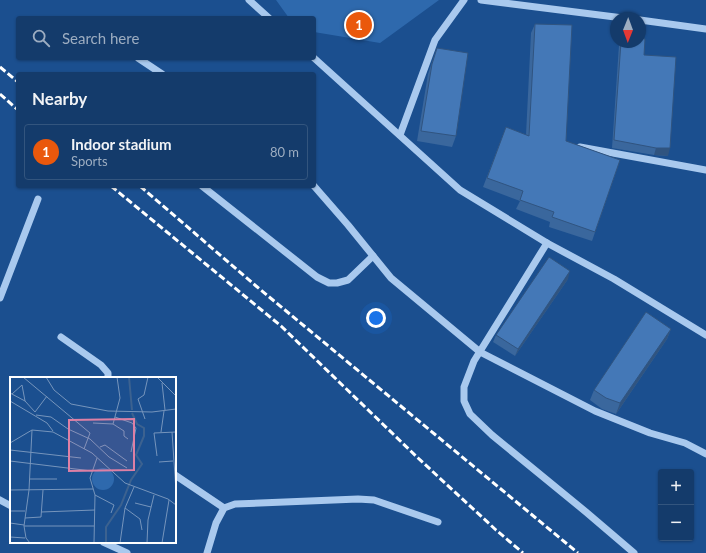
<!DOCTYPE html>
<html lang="en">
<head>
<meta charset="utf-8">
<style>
  body { margin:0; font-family:Lato,sans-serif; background:#1d4271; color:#f1f3f6 }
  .controls { position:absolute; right:12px; bottom:12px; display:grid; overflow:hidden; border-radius:4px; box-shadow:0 1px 3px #0004 }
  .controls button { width:36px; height:36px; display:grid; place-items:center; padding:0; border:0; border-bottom:1px solid #33557e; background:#143b6b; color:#f1f3f6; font:20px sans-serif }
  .compass { position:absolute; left:610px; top:12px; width:36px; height:36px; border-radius:50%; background:#143b6b; box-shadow:0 1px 3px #0004; rotate:181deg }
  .you { position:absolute; left:376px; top:318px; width:14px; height:14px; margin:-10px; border:3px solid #fff; border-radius:50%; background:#1a73e8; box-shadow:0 0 0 6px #1a73e833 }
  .badge { display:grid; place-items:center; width:26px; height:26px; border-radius:50%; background:#ea580c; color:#fff; font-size:13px; font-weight:700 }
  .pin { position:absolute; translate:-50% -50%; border:2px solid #fff; box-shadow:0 1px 4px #0006 }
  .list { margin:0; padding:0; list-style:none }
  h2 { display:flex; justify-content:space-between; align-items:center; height:52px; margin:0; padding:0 16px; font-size:17px }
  h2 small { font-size:13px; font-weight:400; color:#9dadc1 }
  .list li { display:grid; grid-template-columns:26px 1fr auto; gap:12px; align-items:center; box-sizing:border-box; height:56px; margin:0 8px 8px; padding:0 8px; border:1px solid #33557e; border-radius:4px }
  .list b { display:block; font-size:15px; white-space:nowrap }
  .list p { margin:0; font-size:13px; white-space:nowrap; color:#9dadc1 }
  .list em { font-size:13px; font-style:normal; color:#9dadc1 }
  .icon { flex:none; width:22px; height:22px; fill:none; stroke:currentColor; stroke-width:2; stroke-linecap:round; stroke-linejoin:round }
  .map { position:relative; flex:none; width:706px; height:553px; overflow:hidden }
  .search { position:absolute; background:#143b6b; box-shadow:0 1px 3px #0004; left:16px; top:16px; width:300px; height:44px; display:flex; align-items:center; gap:10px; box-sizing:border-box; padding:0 14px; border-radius:4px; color:#9dadc1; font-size:15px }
  .panel { position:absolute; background:#143b6b; box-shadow:0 1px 3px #0004; left:16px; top:72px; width:300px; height:116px; border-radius:4px }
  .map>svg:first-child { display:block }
</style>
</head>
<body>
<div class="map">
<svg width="706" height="553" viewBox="0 0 706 553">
  <rect width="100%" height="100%" fill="#1b4f8f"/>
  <path fill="#2e69ad" d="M 276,0 L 439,0 L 380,43 L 314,32 L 314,18 L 289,18 Z"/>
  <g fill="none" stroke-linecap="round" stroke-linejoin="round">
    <g stroke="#a9c9ee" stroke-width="7">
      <path d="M 249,0 L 269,18"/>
      <path d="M 481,0 L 623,18"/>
      <path d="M 640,20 L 706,29"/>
      <path d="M 138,58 L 162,74"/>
      <path d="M 314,58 L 460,190 L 547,243 L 614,279 L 706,335"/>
      <path d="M 400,135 L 435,40 L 464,0"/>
      <path d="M 580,147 L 706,170"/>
      <path d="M 202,186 L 317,277 L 329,283 L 337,283 L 348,280 L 373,256"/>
      <path d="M 314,186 L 348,225 L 391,278 L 480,352 L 595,411 L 650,433 L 685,443 L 706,454"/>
      <path d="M 547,243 L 474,361 L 464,387 L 464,401 L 470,414 L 492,435 L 586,512 L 634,553"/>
      <path d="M 0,298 L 38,199"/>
      <path d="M 61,337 L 101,365 L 108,373 L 108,378"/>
      <path d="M 175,475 L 224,508"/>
      <path d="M 0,500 L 11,506"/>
      <path d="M 103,542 L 127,553"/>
      <path d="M 207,553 L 216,523 L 224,508 L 235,504 L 358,499 L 374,500 L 438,522"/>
    </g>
    <g stroke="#fff" stroke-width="3" stroke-dasharray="7 3" stroke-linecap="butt">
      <path d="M 0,67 L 18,82"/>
      <path d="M 0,94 L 18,110"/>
      <path d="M 111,186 L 281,326 L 418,458 L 496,530 L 523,553"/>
      <path d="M 140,186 L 256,286 L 578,553"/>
    </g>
  </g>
  <g fill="#3a679d">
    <path d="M 535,24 L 566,141 L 620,160 L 592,241 L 549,227 L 550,222 L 516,209 L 520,201 L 483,187 L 506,127 L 526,135 L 531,33 Z"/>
    <path d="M 620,42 L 640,42 L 644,55 L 668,156 L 654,155 L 612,148 L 619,45 Z"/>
    <path d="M 437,48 L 456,136 L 452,147 L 417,141 L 428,74 Z"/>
    <path d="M 568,279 L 515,356 L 493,342 L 496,335 Z"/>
    <path d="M 671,329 L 667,339 L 616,414 L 602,409 L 590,400 L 594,390 Z"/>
  </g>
  <g fill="#305480">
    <path d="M 656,148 L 670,148 L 668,156 L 654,155 Z"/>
    <path d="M 570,271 L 568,279 L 515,356 L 518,349 Z"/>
    <path d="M 671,329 L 667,339 L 616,414 L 620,403 Z"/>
  </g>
  <g fill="#4478b7" stroke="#305480">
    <path d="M 535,24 L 572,25 L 566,141 L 620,160 L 595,232 L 552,217 L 554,212 L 520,200 L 523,191 L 487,178 L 506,127 L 529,136 Z"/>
    <path d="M 640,38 L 645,39 L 644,55 L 676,57 L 670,148 L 656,148 L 614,140 L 621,42 L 640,42 Z"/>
    <path d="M 437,48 L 468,53 L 456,136 L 421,131 L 432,64 Z"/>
    <path d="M 549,257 L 570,271 L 518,349 L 496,335 Z"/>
    <path d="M 646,312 L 671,329 L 620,403 L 606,398 L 594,390 Z"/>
  </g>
  <g transform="translate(10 377)">
    <rect width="166" height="166" fill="#1b4f8f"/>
    <path d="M82 102a11 11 0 1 1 22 0a11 11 0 1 1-22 0Z" fill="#2e69ad"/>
    <path fill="none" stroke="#3c6290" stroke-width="2" d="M 119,0 L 122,33M 96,166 L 96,150 L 111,128 L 121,103 L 132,87 L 126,78 L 134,59 L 134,51 L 127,47 L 122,36"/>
    <path fill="none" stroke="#7695bc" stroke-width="1" d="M 13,0 L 80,56 L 74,72M 36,0 L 44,13 L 61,27 L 98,34 L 142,35 L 166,32M 147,0 L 166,19M 152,6 L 155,33M 0,16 L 15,24 L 25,35M 2,17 L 12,8 L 15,24M 0,24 L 37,46 L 43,54M 25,35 L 37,19M 26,38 L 41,40 L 58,52 L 80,62 L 99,80 L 117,91M 105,40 L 122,46 L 126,51 L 121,75M 135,42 L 128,22 L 134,18 L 138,0M 83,46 L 103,47 L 110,21 L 107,0M 103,47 L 114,54 L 114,59 L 118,62M 151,55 L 154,34M 162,55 L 166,114M 0,66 L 22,53 L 43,55 L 82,76 L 115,106 L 158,122 L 166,128M 90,70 L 95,68 L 117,84M 0,73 L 71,81M 147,79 L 144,56 L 166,55M 0,84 L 82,94M 149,85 L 163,84M 20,102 L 47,102M 0,113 L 83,112M 85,118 L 104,128 L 101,136M 125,126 L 141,130M 115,131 L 130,142 L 132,153M 0,134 L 15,134M 31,135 L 85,133M 15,141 L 31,140 L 33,113M 0,146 L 14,148M 14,149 L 84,149M 0,160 L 15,161M 20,166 L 16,161 L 14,149 L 19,113 L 22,53M 84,166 L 85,118 L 80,101 L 87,81M 110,166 L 115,131 L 124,110M 137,166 L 138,143 L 144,118M 152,166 L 159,123"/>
    <path fill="#dd80a5" fill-opacity="0.15" stroke="#dd80a5" stroke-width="2" d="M 124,42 L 124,93 L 59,94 L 59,43 Z"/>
    <rect width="166" height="166" fill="none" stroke="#fff" stroke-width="2"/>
  </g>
</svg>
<div class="controls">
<button>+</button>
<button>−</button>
</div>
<svg class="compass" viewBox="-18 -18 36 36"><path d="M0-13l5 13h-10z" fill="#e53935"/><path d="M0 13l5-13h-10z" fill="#9dadc1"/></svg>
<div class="you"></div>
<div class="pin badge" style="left:359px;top:25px">1</div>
<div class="search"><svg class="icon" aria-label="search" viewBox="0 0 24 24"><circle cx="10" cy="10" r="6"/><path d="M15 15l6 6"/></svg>Search here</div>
<section class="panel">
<h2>Nearby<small></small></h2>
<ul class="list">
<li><span class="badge">1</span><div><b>Indoor stadium</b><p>Sports</p></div><em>80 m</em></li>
</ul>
</section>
</div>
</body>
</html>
